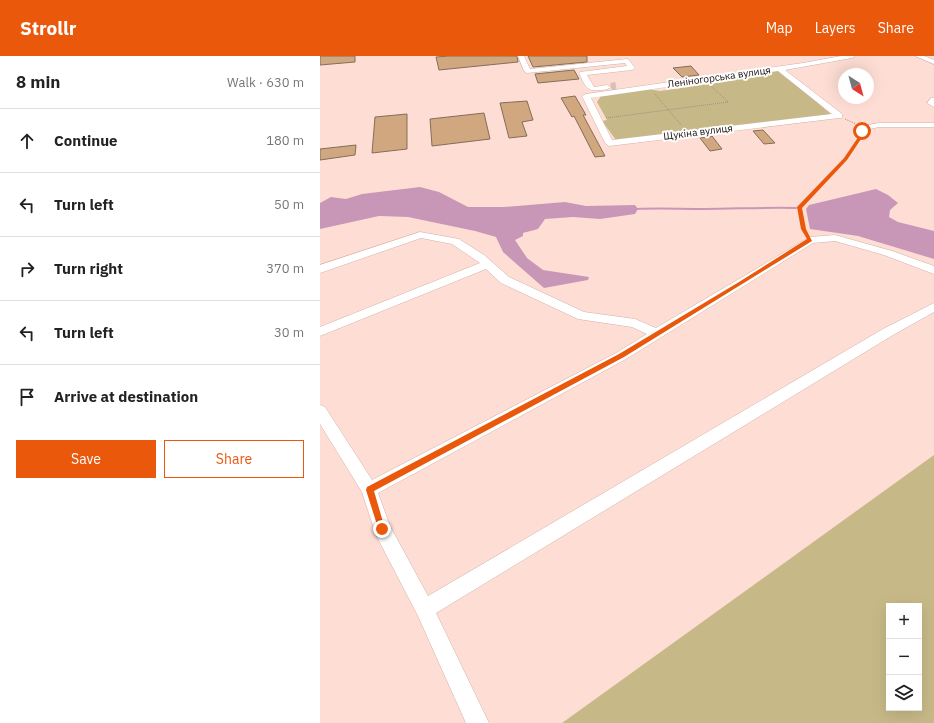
<!DOCTYPE html>
<html lang="en">
<head>
<meta charset="utf-8">
<style>
  body { margin:0; font-family:"IBM Plex Sans",sans-serif; background:#f6f6f6; color:#222 }
  .controls { position:absolute; right:12px; bottom:12px; display:grid; overflow:hidden; border-radius:0px; box-shadow:0 4px 16px #0002 }
  .controls button { width:36px; height:36px; display:grid; place-items:center; padding:0; border:0; border-bottom:1px solid #e0e0e0; background:#fff; color:#222; font:20px sans-serif }
  .compass { position:absolute; left:518px; top:12px; width:36px; height:36px; border-radius:50%; background:#fff; box-shadow:0 4px 16px #0002; rotate:144deg }
  .stop { position:absolute; width:12px; height:12px; margin:-9px; border:3px solid #ea580c; border-radius:50%; background:#fff }
  .stop.end { background:#ea580c; border-color:#fff; box-shadow:0 1px 4px #0008 }
  .list { margin:0; padding:0; list-style:none }
  h2 { display:flex; justify-content:space-between; align-items:center; height:52px; margin:0; padding:0 16px; font-size:17px }
  h2 small { font-size:13px; font-weight:400; color:#767676 }
  .list li { display:grid; grid-template-columns:26px 1fr auto; gap:12px; align-items:center; box-sizing:border-box; height:64px; padding:0 16px; border-top:1px solid #e0e0e0 }
  .list b { display:block; font-size:15px; white-space:nowrap }
  .list em { font-size:13px; font-style:normal; color:#767676 }
  .actions { display:flex; gap:8px; padding:12px 16px }
  .actions a { flex:1; padding:9px 0; border:1px solid #ea580c; border-radius:0px; text-align:center; font-size:14px; color:#ea580c }
  .actions .main { background:#ea580c; color:#fff }
  .icon { flex:none; width:22px; height:22px; fill:none; stroke:currentColor; stroke-width:2; stroke-linecap:round; stroke-linejoin:round }
  .map { position:relative; flex:none; width:614px; height:667px; overflow:hidden }
  header { display:flex; align-items:center; gap:24px; box-sizing:border-box; height:56px; padding:0 20px; background:#ea580c; color:#fff }
  header strong { font-size:19px }
  nav { display:flex; gap:22px; margin-inline-start:auto; font-size:14px }
  main { display:flex }
  aside { flex:1; background:#fff }
  .map>svg:first-child { display:block }
</style>
</head>
<body>
<header>
<strong>Strollr</strong>
<nav><a>Map</a><a>Layers</a><a>Share</a></nav>
</header>
<main>
<aside>
<h2>8 min<small>Walk · 630 m</small></h2>
<ul class="list">
<li><svg class="icon" aria-label="ahead" viewBox="0 0 24 24"><path d="M12 20V5M6 11l6-6 6 6"/></svg><div><b>Continue</b></div><em>180 m</em></li>
<li><svg class="icon" aria-label="left" viewBox="0 0 24 24"><path d="M17 20v-9H6M10 6l-5 5 5 5"/></svg><div><b>Turn left</b></div><em>50 m</em></li>
<li><svg class="icon" aria-label="right" viewBox="0 0 24 24"><path d="M7 20v-9h11M14 6l5 5-5 5"/></svg><div><b>Turn right</b></div><em>370 m</em></li>
<li><svg class="icon" aria-label="left" viewBox="0 0 24 24"><path d="M17 20v-9H6M10 6l-5 5 5 5"/></svg><div><b>Turn left</b></div><em>30 m</em></li>
<li><svg class="icon" aria-label="arrive" viewBox="0 0 24 24"><path d="M6 21V4h12l-3 4 3 4H6"/></svg><div><b>Arrive at destination</b></div></li>
</ul>
<div class="actions"><a class="main">Save</a><a>Share</a></div>
</aside>
<div class="map">
<svg width="614" height="667" viewBox="0 0 614 667">
  <rect width="100%" height="100%" fill="#feded4"/>
  <g fill="#c7b987" fill-rule="evenodd">
    <path d="M 459,14 L 512,59 L 296,84 L 282,65 L 287,64 L 277,46 L 281,40 L 328,33 L 340,35 L 404,26 L 404,22 Z"/>
    <path d="M 614,399 L 614,667 L 242,667 ZM 569,550 L 599,550 L 599,652 L 569,652 Z"/>
  </g>
  <g fill="#c897b8">
    <path d="M 100,131 L 119,136 L 148,151 L 184,151 L 245,146 L 266,150 L 315,149 L 318,153 L 315,158 L 280,163 L 253,161 L 225,163 L 218,173 L 203,177 L 203,180 L 195,184 L 207,202 L 223,214 L 269,221 L 268,224 L 224,232 L 183,196 L 176,181 L 155,175 L 88,161 L 59,160 L 0,173 L 0,147 L 11,141 L 26,143 L 42,138 Z"/>
    <path d="M 556,133 L 568,139 L 578,147 L 570,154 L 569,161 L 578,166 L 614,175 L 614,203 L 538,180 L 490,173 L 486,153 L 489,149 Z"/>
  </g>
  <g fill="none" stroke-linecap="round" stroke-linejoin="round">
    <path stroke="#c897b8" stroke-width="2" d="M 316,153 C 340,152 360,153 384,153 C 414,153 445,151 476,152"/>
  </g>
  <g fill="#d0a77f" stroke="#826e5b">
    <path d="M 0,0 L 35,0 L 35,6 L 0,9 Z"/>
    <path d="M 129,0 L 197,0 L 198,6 L 119,14 L 116,1 Z"/>
    <path d="M 208,0 L 267,0 L 267,6 L 213,11 Z"/>
    <path d="M 371,10 L 379,19 L 362,21 L 353,12 Z"/>
    <path d="M 254,14 L 259,23 L 218,27 L 215,18 Z"/>
    <path d="M 255,40 L 266,59 L 263,59 L 285,100 L 275,101 L 254,60 L 252,61 L 241,42 Z"/>
    <path d="M 207,45 L 213,64 L 202,66 L 207,80 L 189,82 L 180,47 Z"/>
    <path d="M 164,57 L 170,83 L 112,90 L 110,63 Z"/>
    <path d="M 87,58 L 87,93 L 52,97 L 55,61 Z"/>
    <path d="M 443,74 L 455,87 L 444,88 L 433,75 Z"/>
    <path d="M 392,80 L 402,93 L 390,95 L 380,82 Z"/>
    <path d="M 36,89 L 35,99 L 0,104 L 0,93 Z"/>
  </g>
  <g fill="none" stroke-linecap="round" stroke-linejoin="round">
    <path stroke="#dcbfb6" stroke-width="8" stroke-dasharray="8 3.5" stroke-linecap="butt" d="M 291,31 L 296,30"/>
    <g stroke="#d1b2a9" stroke-width="1">
      <g id="minor">
        <path d="M 198,0 L 204,0 L 210,13 L 307,3 L 309,4 L 315,12 L 312,14 L 267,19 L 274,31 L 287,29 L 291,31 C 287,34 283,34 278,34 C 266,36 264,27 259,17 L 260,16 L 307,10 L 305,7 L 207,17 L 204,15 Z"/>
        <path d="M 521,0 L 535,0 L 532,2 L 465,14 L 522,58 L 522,62 L 519,62 L 289,90 L 285,87 L 262,40 L 266,38 L 483,7 ZM 458,15 L 512,58 L 292,84 L 271,42 Z"/>
        <path d="M 595,0 L 604,0 L 614,4 L 614,8 Z"/>
        <path d="M 611,42 L 614,42 L 614,51 L 607,47 Z"/>
        <path d="M 559,67 L 614,67 L 614,71 L 559,71 L 541,75 L 537,73 L 538,71 Z"/>
        <path d="M 100,176 L 139,183 L 164,199 L 189,221 L 264,256 L 315,263 L 336,272 L 490,181 L 515,179 L 572,195 L 614,210 L 614,218 L 564,199 L 515,185 L 493,187 L 306,303 L 58,437 L 70,470 L 108,540 L 563,273 L 614,247 L 614,256 L 573,279 L 116,557 L 169,667 L 146,667 L 98,560 L 56,479 L 42,436 L 0,368 L 0,349 L 5,351 L 52,424 L 296,297 L 327,278 L 312,271 L 258,263 L 181,227 L 166,213 L 0,280 L 0,271 L 160,207 L 132,188 L 101,182 L 0,217 L 0,209 Z"/>
      </g>
    </g>
    <g stroke="#a48d85" stroke-width="1" stroke-dasharray="1 1" stroke-linecap="butt">
      <path d="M 390,29 L 408,46"/>
      <path d="M 335,38 L 362,70"/>
      <path d="M 286,62 L 408,46"/>
      <path d="M 525,63 L 536,68"/>
    </g>
    <path stroke="#a48d85" stroke-width="1.5" stroke-dasharray="1.5 1.5" stroke-linecap="butt" d="M 487,178 L 484,173 L 480,151 L 526,103 L 542,79"/>
    <use href="#minor" fill="#fff" fill-rule="evenodd"/>
  </g>
  <path fill="#ea580c" d="M 541,74 L 544,74 L 545,77 L 527,104 L 482,152 L 486,173 L 492,185 L 304,301 L 54,435 L 65,473 L 64,475 L 59,475 L 46,434 L 47,431 L 299,298 L 419,226 L 487,183 L 481,173 L 477,151 L 524,102 L 541,77 Z"/>
  <g text-anchor="middle" dominant-baseline="central" stroke-width="4" stroke-linejoin="round" paint-order="stroke">
    <g font-size="10" fill="#180e0b" stroke="#fff">
      <text transform="translate(399 21) rotate(-8)">Леніногорська вулиця</text>
      <text transform="translate(378 76) rotate(-7)">Щукіна вулиця</text>
    </g>
  </g>
</svg>
<div class="controls">
<button>+</button>
<button>−</button>
<button><svg class="icon" aria-label="layers" viewBox="0 0 24 24"><path d="M12 4l9 5-9 5-9-5zM3 14l9 5 9-5"/></svg></button>
</div>
<svg class="compass" viewBox="-18 -18 36 36"><path d="M0-13l5 13h-10z" fill="#e53935"/><path d="M0 13l5-13h-10z" fill="#767676"/></svg>
<div class="stop" style="left:542px;top:75px"></div>
<div class="stop end" style="left:62px;top:473px"></div>
</div>
</main>
</body>
</html>
